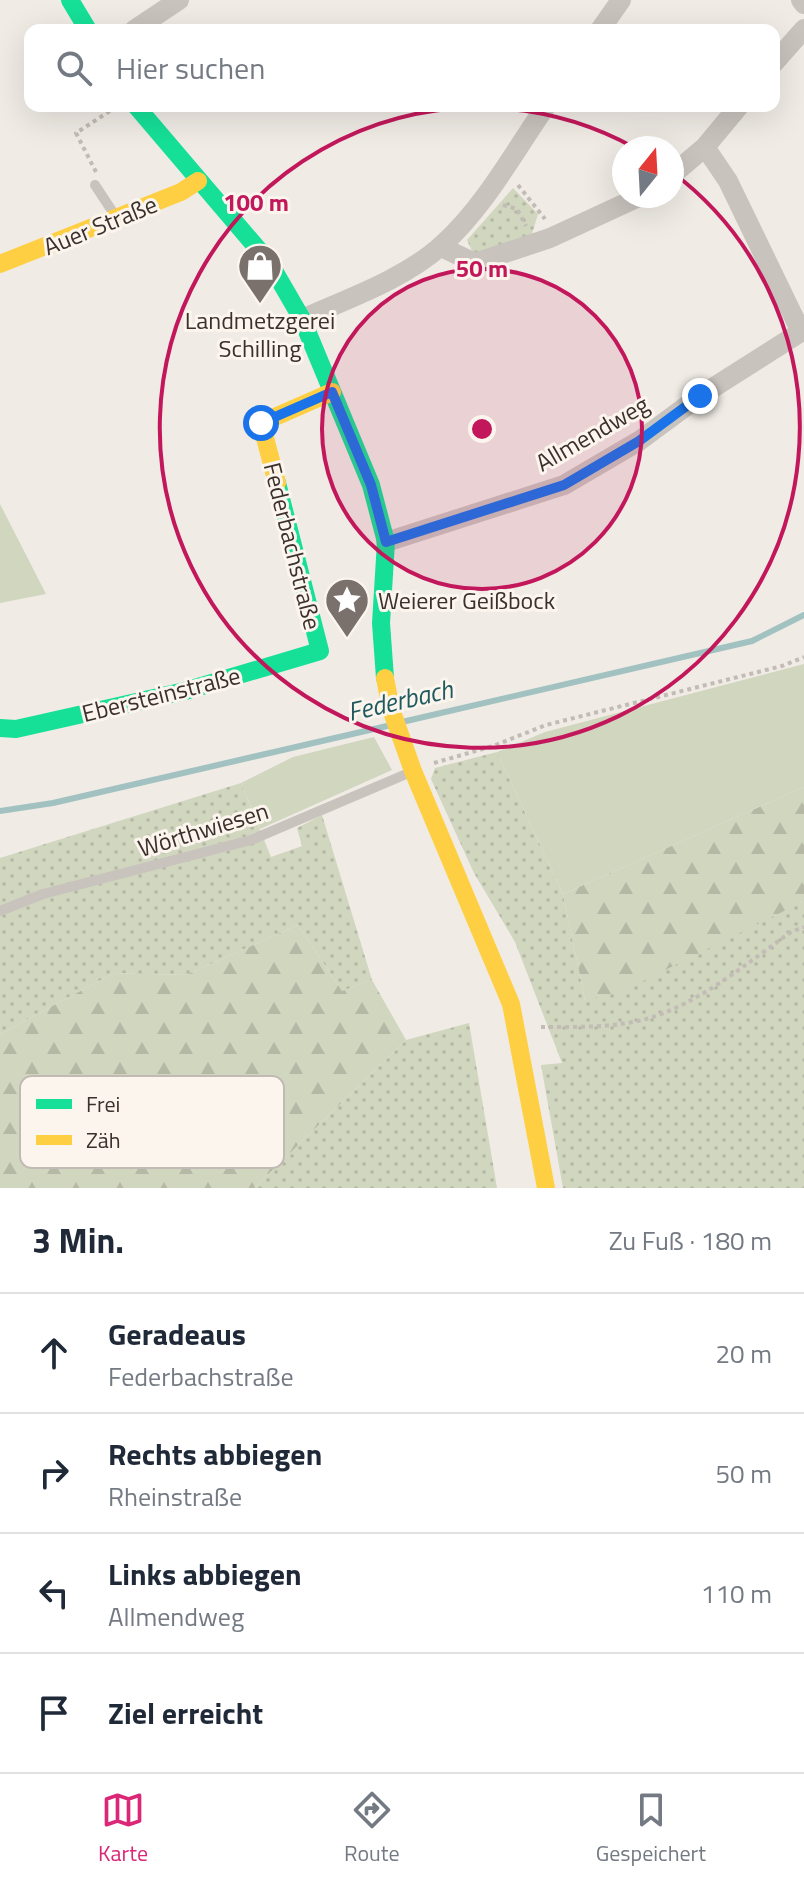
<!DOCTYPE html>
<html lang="de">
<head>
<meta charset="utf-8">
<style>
  body { margin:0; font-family:"Titillium Web",sans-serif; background:#f6f6f7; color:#1f2937 }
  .compass { position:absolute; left:612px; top:136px; width:72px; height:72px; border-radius:50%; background:#fff; box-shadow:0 8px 32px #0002; rotate:18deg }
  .stop { position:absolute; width:24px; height:24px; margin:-18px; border:6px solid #1a73e8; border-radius:50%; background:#fff }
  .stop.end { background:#1a73e8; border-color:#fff; box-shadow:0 2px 8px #0008 }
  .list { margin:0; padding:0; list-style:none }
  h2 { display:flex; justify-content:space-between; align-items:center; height:104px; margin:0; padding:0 32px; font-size:34px }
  h2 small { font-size:26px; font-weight:400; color:#747a83 }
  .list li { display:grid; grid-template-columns:52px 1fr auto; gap:24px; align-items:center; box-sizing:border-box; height:120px; padding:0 32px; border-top:2px solid #e0e1e3 }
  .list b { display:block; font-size:30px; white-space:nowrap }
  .list p { margin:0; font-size:26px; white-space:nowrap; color:#747a83 }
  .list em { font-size:26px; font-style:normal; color:#747a83 }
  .icon { flex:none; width:44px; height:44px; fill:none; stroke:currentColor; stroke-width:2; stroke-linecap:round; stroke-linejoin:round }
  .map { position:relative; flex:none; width:804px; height:1188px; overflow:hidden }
  .search { position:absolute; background:#fff; box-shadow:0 8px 32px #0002; left:24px; right:24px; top:24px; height:88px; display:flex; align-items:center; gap:20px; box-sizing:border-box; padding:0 28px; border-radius:16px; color:#747a83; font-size:30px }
  .sheet { height:584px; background:#fff }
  nav { display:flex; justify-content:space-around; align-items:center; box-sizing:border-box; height:112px; border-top:2px solid #e0e1e3; background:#fff; font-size:22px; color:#747a83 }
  nav a { display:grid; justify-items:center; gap:4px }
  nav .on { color:#db2777 }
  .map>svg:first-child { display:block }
</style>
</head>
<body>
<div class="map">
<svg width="804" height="1188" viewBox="0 0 804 1188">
  <defs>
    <pattern id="grass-dots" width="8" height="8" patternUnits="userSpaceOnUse" patternTransform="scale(2)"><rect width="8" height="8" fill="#d1d6bf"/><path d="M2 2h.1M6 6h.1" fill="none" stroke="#b4b8a4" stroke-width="1.8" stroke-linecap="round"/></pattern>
    <pattern id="forest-firs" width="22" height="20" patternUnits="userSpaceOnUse" patternTransform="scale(2)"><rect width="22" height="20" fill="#d1d6bf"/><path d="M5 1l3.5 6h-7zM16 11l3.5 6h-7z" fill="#b4b8a4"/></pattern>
  </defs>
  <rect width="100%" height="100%" fill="#f0ebe5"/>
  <g fill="url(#grass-dots)">
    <path d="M 513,188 L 538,214 L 532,234 L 479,256 L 472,251 L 467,240 Z"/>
    <path d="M 497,752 L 563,894 L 585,1000 L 804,901 L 804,1188 L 563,1188 L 541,1065 L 562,1063 L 515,942 L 474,873 L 431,779 L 435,768 Z"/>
    <path d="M 241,783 L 271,857 L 302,846 L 297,828 L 322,815 L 372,980 L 342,991 L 298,925 L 186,975 L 114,973 L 0,1034 L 0,858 Z"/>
    <path d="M 469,1023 L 497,1188 L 254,1188 L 406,1040 Z"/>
  </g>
  <g fill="url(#forest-firs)">
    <path d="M 804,787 L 804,901 L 621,992 L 585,1000 L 563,894 Z"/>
    <path d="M 298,925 L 342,991 L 372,980 L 406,1040 L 254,1188 L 0,1188 L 0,1034 L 114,973 L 186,975 Z"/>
  </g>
  <g fill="#d1d6bf">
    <path d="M 0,504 L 46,594 L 0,603 Z"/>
    <path d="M 804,664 L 804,787 L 563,894 L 497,752 L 545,732 Z"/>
    <path d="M 374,737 L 392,770 L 260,829 L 241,783 L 293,757 Z"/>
  </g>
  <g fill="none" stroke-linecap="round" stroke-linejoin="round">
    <g stroke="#a1c2c1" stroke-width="6">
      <path d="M 402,722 L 752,641 L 804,615"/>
      <path d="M 0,811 L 53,803 L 387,726"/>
    </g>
    <g stroke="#c2bbb6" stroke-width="4" stroke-dasharray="4 4" stroke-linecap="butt">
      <path d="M 96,172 L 76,133 L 113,109"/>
      <path d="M 518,185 L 545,219"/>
      <path d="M 503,205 L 517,209 L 526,226"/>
      <path d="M 434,763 L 493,746 L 546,725 L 782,666 L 804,657"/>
      <path d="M 541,1027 C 576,1027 612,1028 646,1019 C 699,1004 747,963 791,932 L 804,927"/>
    </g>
    <g stroke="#c9c3be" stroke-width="10">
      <path d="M 95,185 L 116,217"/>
      <path d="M 0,911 L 43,894 L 251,840 L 411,772"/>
    </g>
    <g stroke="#c9c3be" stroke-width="20">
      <path d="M 801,0 L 804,4"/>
      <path d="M 134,30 L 179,0"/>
      <path d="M 600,30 L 621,0"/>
      <path d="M 774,63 L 804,29"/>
      <path d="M 705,147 L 728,181 L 801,332"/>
      <path d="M 672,175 L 705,147 L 739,106"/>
      <path d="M 441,247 L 475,263 L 550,238 L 641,196"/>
      <path d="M 302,319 C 349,298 405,279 443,244 C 485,206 514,152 546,106"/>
      <path d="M 386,542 L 564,485 L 639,441 L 700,396 L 804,330"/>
    </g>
    <g stroke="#16e098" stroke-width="18">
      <path d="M 70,0 L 88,30"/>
      <path d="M 136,106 L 269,262 L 302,319 L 371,485 L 386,542 L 381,623 L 385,678"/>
      <path d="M 0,728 L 16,729 L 185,691 L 320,651 L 277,483"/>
    </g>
    <g stroke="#ffcf43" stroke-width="18">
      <path d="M 0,264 L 181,192 L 198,181"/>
      <path d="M 277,483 L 261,423 L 332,392"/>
      <path d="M 385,678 L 391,709 L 413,771 L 511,1004 L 546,1188"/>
    </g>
  </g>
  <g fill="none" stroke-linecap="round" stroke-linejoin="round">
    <path stroke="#1a73e8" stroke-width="10" d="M 261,423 L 332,392 L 371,485 L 386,542 L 564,485 L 639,441 L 700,396"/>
  </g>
  <circle cx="482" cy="429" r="160" fill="#c2185b" fill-opacity=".12"/>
  <g fill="none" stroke="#c2185b" stroke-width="4">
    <circle cx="482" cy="429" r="160"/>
    <path d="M672 172A320 320 0 1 1 635 148"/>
  </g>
  <defs>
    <g id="shop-pin" transform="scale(2.3)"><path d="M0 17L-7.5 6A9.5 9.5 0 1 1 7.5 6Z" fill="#7a716c" stroke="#fbf5ee"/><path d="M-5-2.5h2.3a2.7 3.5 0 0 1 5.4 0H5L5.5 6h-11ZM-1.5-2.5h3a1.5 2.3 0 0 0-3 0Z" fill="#fff"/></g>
    <g id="sight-pin" transform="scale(2.3)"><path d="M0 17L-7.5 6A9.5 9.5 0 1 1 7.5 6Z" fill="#7a716c" stroke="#fbf5ee"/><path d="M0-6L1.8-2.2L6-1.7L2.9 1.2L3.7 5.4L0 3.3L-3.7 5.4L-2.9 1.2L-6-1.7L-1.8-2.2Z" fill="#fff"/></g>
  </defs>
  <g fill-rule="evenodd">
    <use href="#shop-pin" x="260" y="266"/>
    <use href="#sight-pin" x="347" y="600"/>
  </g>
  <g text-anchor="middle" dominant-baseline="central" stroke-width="6" stroke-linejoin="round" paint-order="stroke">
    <g font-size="24" fill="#3b302b" stroke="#fbf5ee">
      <text transform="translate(100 225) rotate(-22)">Auer Straße</text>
      <text transform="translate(592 433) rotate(-30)">Allmendweg</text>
      <text transform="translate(293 546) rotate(76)">Federbachstraße</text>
      <text transform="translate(161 694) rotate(-14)">Ebersteinstraße</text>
      <text transform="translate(203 829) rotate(-17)">Wörthwiesen</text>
    </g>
    <g font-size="24" fill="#3b302b" stroke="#fbf5ee">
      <text x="260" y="320">Landmetzgerei<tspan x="260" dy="28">Schilling</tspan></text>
      <text x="378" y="600" text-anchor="start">Weierer Geißbock</text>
    </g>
    <g font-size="26" font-style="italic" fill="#1f5a5e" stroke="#fbf5ee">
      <text transform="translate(400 700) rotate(-13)">Federbach</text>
    </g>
  </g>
  <rect x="20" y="1076" width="264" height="92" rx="12" fill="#fbf5ee" stroke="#c1bab4" stroke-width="2"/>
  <rect x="36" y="1099" width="36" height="10" fill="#16e098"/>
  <rect x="36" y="1135" width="36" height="10" fill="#ffcf43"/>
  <g font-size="22" fill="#3b302b">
    <text x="86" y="1112">Frei</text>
    <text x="86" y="1148">Zäh</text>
  </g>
  <circle cx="482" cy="429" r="12" fill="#c2185b" stroke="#fbf5ee" stroke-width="4"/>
  <g font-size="24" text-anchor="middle" font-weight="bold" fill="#c2185b" stroke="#fbf5ee" stroke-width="6" stroke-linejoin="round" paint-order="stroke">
    <text x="256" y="211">100 m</text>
    <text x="482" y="277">50 m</text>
  </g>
</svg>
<svg class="compass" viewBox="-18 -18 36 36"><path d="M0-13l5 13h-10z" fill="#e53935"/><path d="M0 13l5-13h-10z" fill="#747a83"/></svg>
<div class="stop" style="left:261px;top:423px"></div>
<div class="stop end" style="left:700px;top:396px"></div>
<div class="search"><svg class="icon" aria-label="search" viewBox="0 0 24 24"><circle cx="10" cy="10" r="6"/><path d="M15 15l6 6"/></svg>Hier suchen</div>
</div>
<section class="sheet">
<h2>3 Min.<small>Zu Fuß · 180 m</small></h2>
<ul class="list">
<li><svg class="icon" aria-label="ahead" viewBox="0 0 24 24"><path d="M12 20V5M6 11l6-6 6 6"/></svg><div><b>Geradeaus</b><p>Federbachstraße</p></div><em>20 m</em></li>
<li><svg class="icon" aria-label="right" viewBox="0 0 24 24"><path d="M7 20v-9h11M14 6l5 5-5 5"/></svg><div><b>Rechts abbiegen</b><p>Rheinstraße</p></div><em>50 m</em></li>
<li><svg class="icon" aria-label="left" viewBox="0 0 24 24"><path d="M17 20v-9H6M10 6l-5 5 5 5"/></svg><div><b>Links abbiegen</b><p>Allmendweg</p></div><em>110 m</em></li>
<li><svg class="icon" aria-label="arrive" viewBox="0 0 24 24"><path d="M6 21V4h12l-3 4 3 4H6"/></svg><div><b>Ziel erreicht</b></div></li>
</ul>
</section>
<nav>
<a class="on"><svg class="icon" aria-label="map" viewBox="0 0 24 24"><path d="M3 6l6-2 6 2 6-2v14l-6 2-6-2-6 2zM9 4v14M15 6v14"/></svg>Karte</a>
<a><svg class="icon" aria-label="directions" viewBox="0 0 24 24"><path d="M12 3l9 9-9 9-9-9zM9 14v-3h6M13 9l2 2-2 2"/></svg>Route</a>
<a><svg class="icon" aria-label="saved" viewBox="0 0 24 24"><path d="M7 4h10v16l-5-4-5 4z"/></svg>Gespeichert</a>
</nav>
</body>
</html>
